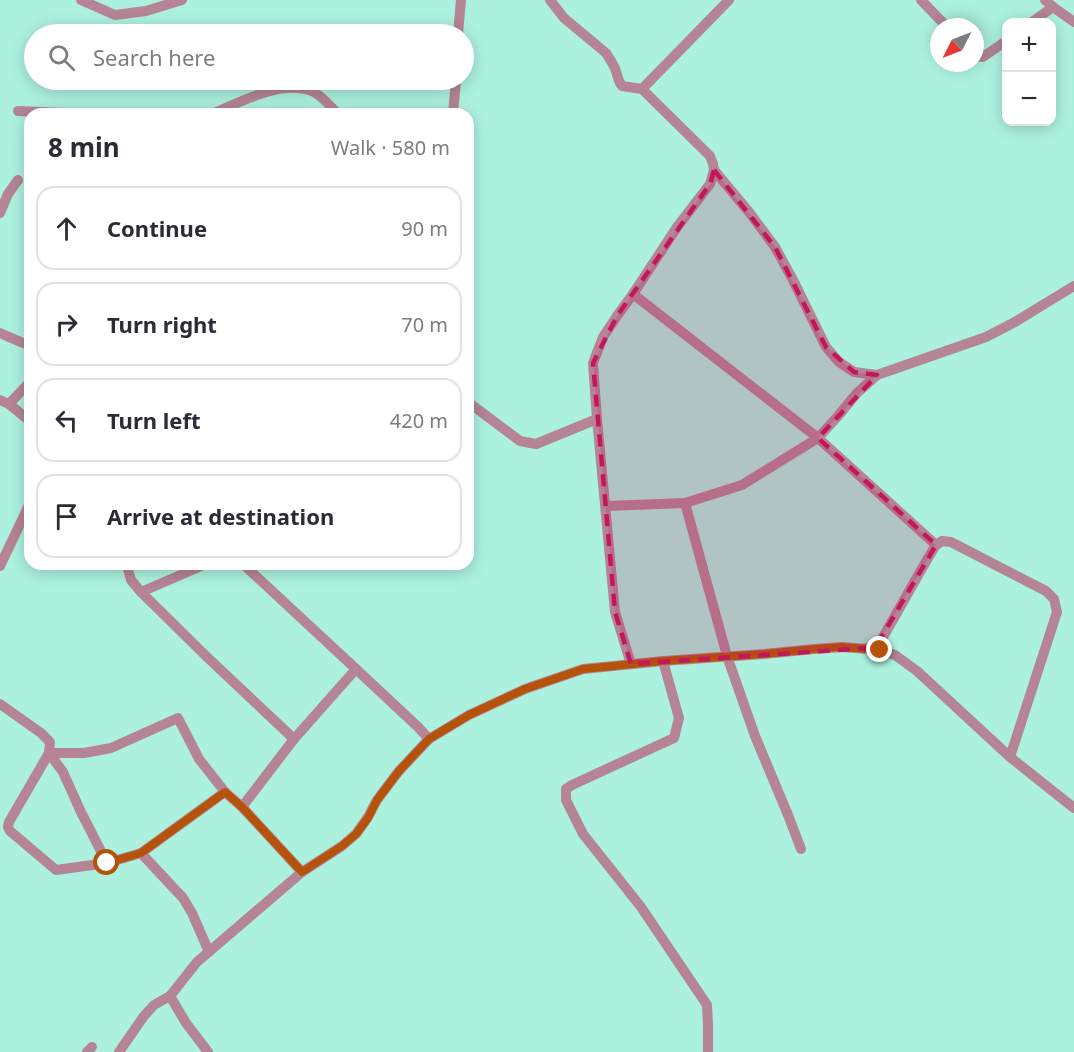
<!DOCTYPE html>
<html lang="en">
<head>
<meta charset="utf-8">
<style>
  body { margin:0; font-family:"Noto Sans",sans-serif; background:#f2f2f3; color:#2b2b33 }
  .controls { position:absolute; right:18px; top:18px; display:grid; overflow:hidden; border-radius:12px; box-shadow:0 3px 15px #0003 }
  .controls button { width:54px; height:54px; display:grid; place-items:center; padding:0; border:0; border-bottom:2px solid #e1e1e2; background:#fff; color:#2b2b33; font:30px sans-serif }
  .compass { position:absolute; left:930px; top:18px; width:54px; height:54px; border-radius:50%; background:#fff; box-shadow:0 3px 15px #0003; rotate:228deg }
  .stop { position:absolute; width:18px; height:18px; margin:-14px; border:4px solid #b45309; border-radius:50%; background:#fff }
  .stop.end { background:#b45309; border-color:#fff; box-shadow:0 2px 6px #0008 }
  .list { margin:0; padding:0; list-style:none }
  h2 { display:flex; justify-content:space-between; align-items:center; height:78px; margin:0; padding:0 24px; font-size:26px }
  h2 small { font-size:20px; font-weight:400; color:#7c7c81 }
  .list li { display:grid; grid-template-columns:39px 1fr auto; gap:18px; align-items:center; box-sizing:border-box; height:84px; margin:0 12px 12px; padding:0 12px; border:2px solid #e1e1e2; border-radius:18px }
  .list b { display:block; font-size:22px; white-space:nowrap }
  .list em { font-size:20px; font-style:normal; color:#7c7c81 }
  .icon { flex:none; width:33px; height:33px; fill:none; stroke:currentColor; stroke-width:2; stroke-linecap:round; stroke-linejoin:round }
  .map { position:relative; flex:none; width:1074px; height:1052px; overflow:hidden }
  .search { position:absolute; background:#fff; box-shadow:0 3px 15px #0003; left:24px; top:24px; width:450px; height:66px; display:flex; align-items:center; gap:15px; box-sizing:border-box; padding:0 21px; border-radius:33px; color:#7c7c81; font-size:22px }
  .panel { position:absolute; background:#fff; box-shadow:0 3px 15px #0003; left:24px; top:108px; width:450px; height:462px; border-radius:18px }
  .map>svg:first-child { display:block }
</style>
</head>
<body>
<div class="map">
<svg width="1074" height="1052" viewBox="0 0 1074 1052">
  <rect width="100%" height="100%" fill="#acf1de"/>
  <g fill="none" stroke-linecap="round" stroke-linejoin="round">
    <g stroke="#b58495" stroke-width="10">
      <path d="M 81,0 L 115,15 L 146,11 L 182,0"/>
      <path d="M 550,0 L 564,18 L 606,53 C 610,59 614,65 616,71 C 618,77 618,81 622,86 L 642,89 L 710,156 L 713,164 L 714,170 L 710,184 L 677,227 L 633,294 L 617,316 L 603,337 L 593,363 L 597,419 L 615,612 L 631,664"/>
      <path d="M 921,0 L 947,27"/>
      <path d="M 1045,0 L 1053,7 L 1074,22"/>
      <path d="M 1032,22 L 1053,7"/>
      <path d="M 458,34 L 461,0"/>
      <path d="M 975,56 L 983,57 L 1006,41"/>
      <path d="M 642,89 L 729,0"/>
      <path d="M 18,111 L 90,114"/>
      <path d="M 212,114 C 240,102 284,78 314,92 C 323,97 330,106 338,114"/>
      <path d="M 453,114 L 456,80"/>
      <path d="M 714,170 L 749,212 L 775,247 L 793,280 L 826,347 L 839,362 L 854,372 L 877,375"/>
      <path d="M 0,213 L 8,194 L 18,180"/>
      <path d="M 633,294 L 818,438 L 936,545"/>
      <path d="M 0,333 L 30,346"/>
      <path d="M 0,400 L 9,404 L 30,421"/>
      <path d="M 468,402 L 520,441 L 536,444 L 597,419"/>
      <path d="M 9,404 L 30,382"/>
      <path d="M 685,503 L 727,656 L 755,736 L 788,815 L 801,849"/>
      <path d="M 606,506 L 685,503 L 742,485 L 818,438 L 838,416 L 857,393 L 877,375 L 986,337 L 1015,322 L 1074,286"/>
      <path d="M 129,564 L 127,566 L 131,580 L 141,592 L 207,657 L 294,739"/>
      <path d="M 243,564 L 356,669 L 418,727 L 429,739"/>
      <path d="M 0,566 L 30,503"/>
      <path d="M 141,592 L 206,564"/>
      <path d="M 867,648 L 878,643 L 882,639 L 928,558 L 936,545 L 942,541 L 951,542 L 1046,591 L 1054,599 L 1057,612 L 1010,757"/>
      <path d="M 663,661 L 679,718 L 674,738 L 572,785 L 566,789 L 566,800 L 583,834 L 641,907 L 707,1005 L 708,1025 L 708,1052"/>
      <path d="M 0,704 L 41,733 L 50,742 L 49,753 L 9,822 L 8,827 L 10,831 L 56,870 L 107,863 L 141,853 L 183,898 L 192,913 L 209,952"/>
      <path d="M 49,753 L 84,753 L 111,748 L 178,718 L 199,759 L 225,792 L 242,807 L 302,872"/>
      <path d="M 49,753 L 63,772 L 80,810 L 107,863"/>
      <path d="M 242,807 L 294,739 L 356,669"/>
      <path d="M 141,853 L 225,792"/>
      <path d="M 170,996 L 186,1023 L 208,1052"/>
      <path d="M 87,1052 L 92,1047"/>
      <path d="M 119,1052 L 144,1016 L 154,1005 L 170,996 L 197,962 L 302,872 L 342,846 L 356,834 L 368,817 L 377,800 L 399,771 L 429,739 L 469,715 L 525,689 L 583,669 L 663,661 L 764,654 L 814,649 L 842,647 L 880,650 L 895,655 L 917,671 L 1010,757 L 1074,808"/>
    </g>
  </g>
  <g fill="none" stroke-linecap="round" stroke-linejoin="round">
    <path stroke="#b45309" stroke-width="8" d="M 107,863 L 141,853 L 225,792 L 242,807 L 302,872 L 342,846 L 356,834 L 368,818 L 377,800 L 399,771 L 429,739 L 469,715 L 525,689 L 583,669 L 663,661 L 764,654 L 814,649 L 842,647 L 880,650"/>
  </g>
  <path fill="#c2185b" fill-opacity="0.2" stroke="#c2185b" stroke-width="4.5" stroke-dasharray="12 8" stroke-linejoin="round" d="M 714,170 L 775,247 L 826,347 L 854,372 L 877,375 L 818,438 L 936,545 L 878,643 L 867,648 L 631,664 L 615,612 L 593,363 L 617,316 L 710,184 Z"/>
</svg>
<div class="controls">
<button>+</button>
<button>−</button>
</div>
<svg class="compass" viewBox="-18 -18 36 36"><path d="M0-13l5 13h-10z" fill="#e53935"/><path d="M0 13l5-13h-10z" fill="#7c7c81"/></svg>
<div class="stop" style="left:107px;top:863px"></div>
<div class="stop end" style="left:880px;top:650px"></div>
<div class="search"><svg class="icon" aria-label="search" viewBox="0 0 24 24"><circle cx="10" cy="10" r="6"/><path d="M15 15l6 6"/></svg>Search here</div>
<section class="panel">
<h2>8 min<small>Walk · 580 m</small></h2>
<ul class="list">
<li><svg class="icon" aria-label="ahead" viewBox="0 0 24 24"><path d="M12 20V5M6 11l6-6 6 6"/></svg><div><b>Continue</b></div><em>90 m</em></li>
<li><svg class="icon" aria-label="right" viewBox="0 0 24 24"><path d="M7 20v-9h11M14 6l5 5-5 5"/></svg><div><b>Turn right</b></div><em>70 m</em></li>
<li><svg class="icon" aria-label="left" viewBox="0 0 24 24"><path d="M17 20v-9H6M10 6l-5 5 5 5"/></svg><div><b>Turn left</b></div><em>420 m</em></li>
<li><svg class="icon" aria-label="arrive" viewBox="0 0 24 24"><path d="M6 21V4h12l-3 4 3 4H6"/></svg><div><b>Arrive at destination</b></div></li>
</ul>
</section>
</div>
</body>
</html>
